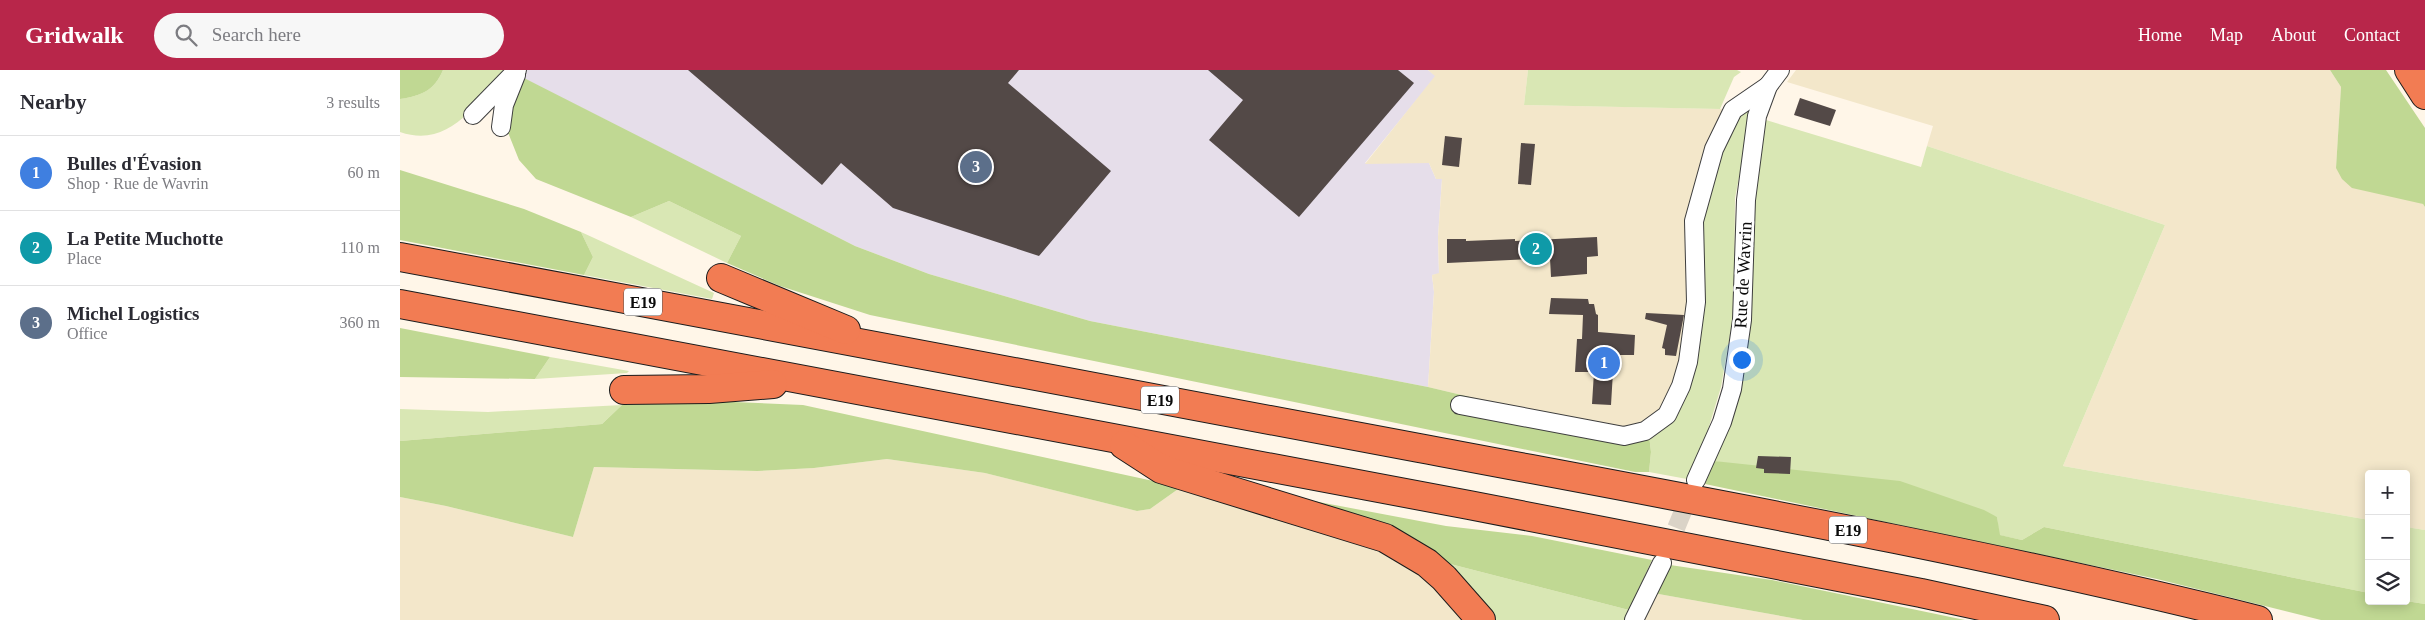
<!DOCTYPE html>
<html lang="en">
<head>
<meta charset="utf-8">
<style>
  body { margin:0; font-family:Georgia,serif; background:#f7f7f7; color:#2b2b33 }
  .controls { position:absolute; right:15px; bottom:15px; display:grid; overflow:hidden; border-radius:5px; box-shadow:0 2px 12px #0003 }
  .controls button { width:45px; height:45px; display:grid; place-items:center; padding:0; border:0; border-bottom:1px solid #e1e1e2; background:#fff; color:#2b2b33; font:25px sans-serif }
  .you { position:absolute; left:1341px; top:289px; width:18px; height:18px; margin:-12px; border:4px solid #fff; border-radius:50%; background:#1a73e8; box-shadow:0 0 0 8px #1a73e833 }
  .badge { display:grid; place-items:center; width:32px; height:32px; border-radius:50%; background:#b8264a; color:#fff; font-size:16px; font-weight:700 }
  .pin { position:absolute; translate:-50% -50%; border:2px solid #fff; box-shadow:0 1px 5px #0006 }
  .list { margin:0; padding:0; list-style:none }
  h2 { display:flex; justify-content:space-between; align-items:center; height:65px; margin:0; padding:0 20px; font-size:21px }
  h2 small { font-size:16px; font-weight:400; color:#7c7c81 }
  .list li { display:grid; grid-template-columns:32px 1fr auto; gap:15px; align-items:center; box-sizing:border-box; height:75px; padding:0 20px; border-top:1px solid #e1e1e2 }
  .list b { display:block; font-size:19px; white-space:nowrap }
  .list p { margin:0; font-size:16px; white-space:nowrap; color:#7c7c81 }
  .list em { font-size:16px; font-style:normal; color:#7c7c81 }
  .icon { flex:none; width:28px; height:28px; fill:none; stroke:currentColor; stroke-width:2; stroke-linecap:round; stroke-linejoin:round }
  .map { position:relative; flex:none; width:2025px; height:550px; overflow:hidden }
  header { display:flex; align-items:center; gap:30px; box-sizing:border-box; height:70px; padding:0 25px; background:#b8264a; color:#fff }
  header strong { font-size:24px }
  nav { display:flex; gap:28px; margin-inline-start:auto; font-size:18px }
  .search { width:350px; height:45px; background:#f7f7f7; display:flex; align-items:center; gap:12px; box-sizing:border-box; padding:0 18px; border-radius:28px; color:#7c7c81; font-size:19px }
  main { display:flex }
  aside { flex:1; background:#fff }
  .map>svg:first-child { display:block }
</style>
</head>
<body>
<header>
<strong>Gridwalk</strong>
<div class="search"><svg class="icon" aria-label="search" viewBox="0 0 24 24"><circle cx="10" cy="10" r="6"/><path d="M15 15l6 6"/></svg>Search here</div>
<nav><a>Home</a><a>Map</a><a>About</a><a>Contact</a></nav>
</header>
<main>
<aside>
<h2>Nearby<small>3 results</small></h2>
<ul class="list">
<li><span class="badge" style="background:#3f7fe0">1</span><div><b>Bulles d'Évasion</b><p>Shop · Rue de Wavrin</p></div><em>60 m</em></li>
<li><span class="badge" style="background:#0f9aa8">2</span><div><b>La Petite Muchotte</b><p>Place</p></div><em>110 m</em></li>
<li><span class="badge" style="background:#5c6f8a">3</span><div><b>Michel Logistics</b><p>Office</p></div><em>360 m</em></li>
</ul>
</aside>
<div class="map">
<svg width="2025" height="550" viewBox="0 0 2025 550">
  <rect width="100%" height="100%" fill="#fff6e8"/>
  <path fill="#e6deea" d="M 107,0 L 1028,0 L 1036,6 L 965,93 L 1029,93 L 1036,109 L 1042,109 L 1038,167 L 1039,204 L 1032,205 L 1034,222 L 1028,317 L 690,251 L 529,204 L 455,176 Z"/>
  <g fill="#f3e7ca">
    <path d="M 1028,0 L 1128,0 L 1124,35 L 1325,39 L 1306,77 L 1281,290 L 1274,314 L 1259,344 L 1238,359 L 1167,350 L 1028,317 L 1034,222 L 1032,205 L 1039,203 L 1038,167 L 1042,109 L 1036,109 L 1029,93 L 965,94 L 1035,6 Z"/>
    <path d="M 1396,0 L 1930,0 L 1941,17 L 1936,98 L 2023,134 L 2025,137 L 2025,460 L 2006,457 L 2006,404 L 1969,404 L 1969,450 L 1663,396 L 1765,155 L 1527,76 L 1533,56 L 1387,12 Z"/>
    <path d="M 487,389 L 585,403 L 737,441 L 750,439 L 781,417 L 978,478 L 1020,503 L 1065,550 L 0,550 L 0,427 L 46,436 L 173,467 L 194,397 L 357,401 L 414,398 Z"/>
    <path d="M 1253,523 L 1403,550 L 1241,550 Z"/>
  </g>
  <g fill="#d9e7b4">
    <path d="M 43,0 L 105,0 C 77,33 50,79 0,62 L 0,29 C 21,26 35,20 43,0 Z"/>
    <path d="M 1128,0 L 1337,0 L 1341,2 L 1334,7 L 1320,39 L 1124,35 Z"/>
    <path d="M 1349,34 L 1352,41 L 1335,128 L 1334,242 L 1321,317 L 1304,373 L 1287,409 L 1249,402 L 1251,382 L 1249,365 L 1271,349 L 1298,167 L 1329,58 Z"/>
    <path d="M 1366,50 L 1521,97 L 1527,76 L 1765,155 L 1663,396 L 1969,450 L 1969,523 L 1644,457 L 1622,470 L 1599,465 L 1597,447 L 1314,391 L 1339,322 L 1352,247 L 1352,133 Z"/>
    <path d="M 269,131 L 341,166 L 327,193 L 231,147 Z"/>
    <path d="M 181,162 L 314,223 L 312,229 L 184,205 L 193,187 Z"/>
    <path d="M 150,287 L 229,301 L 227,303 L 135,309 Z"/>
    <path d="M 222,335 L 202,354 L 0,371 L 0,339 L 88,342 Z"/>
    <path d="M 2006,457 L 2025,460 L 2025,534 L 2006,531 Z"/>
    <path d="M 1027,488 L 1229,540 L 1224,550 L 1088,550 Z"/>
  </g>
  <g fill="#c0d893">
    <path d="M 0,0 L 43,0 C 35,20 21,26 0,29 Z"/>
    <path d="M 1930,0 L 1986,0 L 2025,58 L 2025,137 L 2023,134 L 1952,118 L 1942,109 L 1936,98 L 1941,17 Z"/>
    <path d="M 124,8 L 455,176 L 529,204 L 690,251 L 1028,317 L 1167,350 L 1249,365 L 1251,382 L 1249,402 L 1235,402 L 470,245 L 380,216 L 327,193 L 341,166 L 269,131 L 231,147 L 136,109 L 119,90 L 107,60 L 109,39 Z"/>
    <path d="M 0,100 L 124,139 L 181,162 L 193,187 L 184,205 L 0,170 Z"/>
    <path d="M 0,258 L 150,287 L 135,309 L 0,307 Z"/>
    <path d="M 310,331 L 403,335 L 781,417 L 750,439 L 737,441 L 585,403 L 487,389 L 414,398 L 357,401 L 194,397 L 173,467 L 46,436 L 0,427 L 0,371 L 202,354 L 222,335 Z"/>
    <path d="M 1314,391 L 1500,411 L 1584,440 L 1597,447 L 1600,465 L 1622,470 L 1644,457 L 1969,523 L 1969,531 L 2006,531 L 2025,534 L 2025,550 L 1921,550 L 1757,509 L 1305,414 Z"/>
    <path d="M 855,420 L 1046,456 L 1132,466 L 1252,490 L 1229,540 L 1027,488 Z"/>
    <path d="M 1270,495 L 1372,510 L 1565,550 L 1403,550 L 1253,523 Z"/>
  </g>
  <g fill="#534947">
    <path d="M 288,0 L 619,0 L 608,13 L 711,101 L 639,186 L 493,138 L 441,93 L 422,115 Z"/>
    <path d="M 808,0 L 998,0 L 1014,13 L 899,147 L 809,70 L 843,30 Z"/>
    <path d="M 1400,28 L 1436,40 L 1430,56 L 1394,45 Z"/>
    <path d="M 1045,66 L 1062,68 L 1059,97 L 1042,95 Z"/>
    <path d="M 1121,73 L 1135,74 L 1131,115 L 1118,114 Z"/>
    <path d="M 1197,167 L 1198,186 L 1187,187 L 1187,204 L 1151,207 L 1150,188 L 1047,193 L 1047,169 L 1066,169 L 1066,171 L 1115,169 L 1115,171 Z"/>
    <path d="M 1151,228 L 1188,229 L 1189,234 L 1194,234 L 1196,244 L 1198,245 L 1198,262 L 1235,265 L 1234,285 L 1214,285 L 1211,335 L 1192,334 L 1194,302 L 1175,302 L 1177,269 L 1182,269 L 1183,245 L 1149,244 Z"/>
    <path d="M 1246,243 L 1284,245 L 1276,286 L 1265,285 L 1265,279 L 1262,278 L 1267,255 L 1245,249 Z"/>
    <path d="M 1358,386 L 1391,387 L 1390,404 L 1364,403 L 1364,399 L 1356,398 Z"/>
  </g>
  <g fill="none" stroke-linecap="round" stroke-linejoin="round">
    <path stroke="#dad3c7" stroke-width="18" stroke-dasharray="18 9" stroke-linecap="butt" d="M 1266,483 L 1292,419"/>
    <g stroke="#3e3e3e" stroke-width="20">
      <g id="street">
        <path d="M 73,45 L 117,0"/>
        <path d="M 101,57 L 104,35 L 116,5"/>
        <path d="M 1060,335 L 1224,366 L 1245,361 L 1267,345 L 1281,316 L 1288,292 L 1296,232 L 1294,151 L 1314,79 L 1333,40 L 1368,16"/>
        <path d="M 1296,410 L 1322,352 L 1332,319 L 1342,250 L 1346,130 L 1357,46 L 1368,16 L 1380,0"/>
        <path d="M 1234,550 L 1262,493"/>
      </g>
    </g>
    <g stroke="#1c1c1c" stroke-width="30">
      <g id="highway">
        <path d="M 2009,0 L 2025,25"/>
        <path d="M 0,187 C 340,250 680,315 1019,378 C 1300,431 1581,481 1858,550"/>
        <path d="M 321,208 L 446,260"/>
        <path d="M 0,234 L 1069,435 L 1521,523 L 1645,550"/>
        <path d="M 224,320 L 309,319 L 373,314"/>
        <path d="M 724,375 L 761,399 L 985,468 L 1027,493 L 1044,508 L 1081,550"/>
      </g>
    </g>
    <use href="#street" stroke="#fff" stroke-width="18"/>
    <use href="#highway" stroke="#f27c53" stroke-width="28"/>
  </g>
  <g text-anchor="middle" dominant-baseline="central" stroke-width="5" stroke-linejoin="round" paint-order="stroke">
    <g fill="#fff" stroke="#545454" stroke-width="1">
      <rect x="224" y="218.5" width="38" height="27" rx="4"/>
      <rect x="741" y="316.5" width="38" height="27" rx="4"/>
      <rect x="1429" y="446.5" width="38" height="27" rx="4"/>
    </g>
    <g font-size="16" font-weight="bold" fill="#0b0b0b">
      <text x="243" y="232">E19</text>
      <text x="760" y="330">E19</text>
      <text x="1448" y="460">E19</text>
    </g>
    <g font-size="18" fill="#0b0b0b" stroke="#fff">
      <text transform="translate(1343 205) rotate(-87)">Rue de Wavrin</text>
    </g>
  </g>
</svg>
<div class="controls">
<button>+</button>
<button>−</button>
<button><svg class="icon" aria-label="layers" viewBox="0 0 24 24"><path d="M12 4l9 5-9 5-9-5zM3 14l9 5 9-5"/></svg></button>
</div>
<div class="you"></div>
<div class="pin badge" style="left:1204px;top:293px;background:#3f7fe0">1</div>
<div class="pin badge" style="left:1136px;top:179px;background:#0f9aa8">2</div>
<div class="pin badge" style="left:576px;top:97px;background:#5c6f8a">3</div>
</div>
</main>
</body>
</html>
